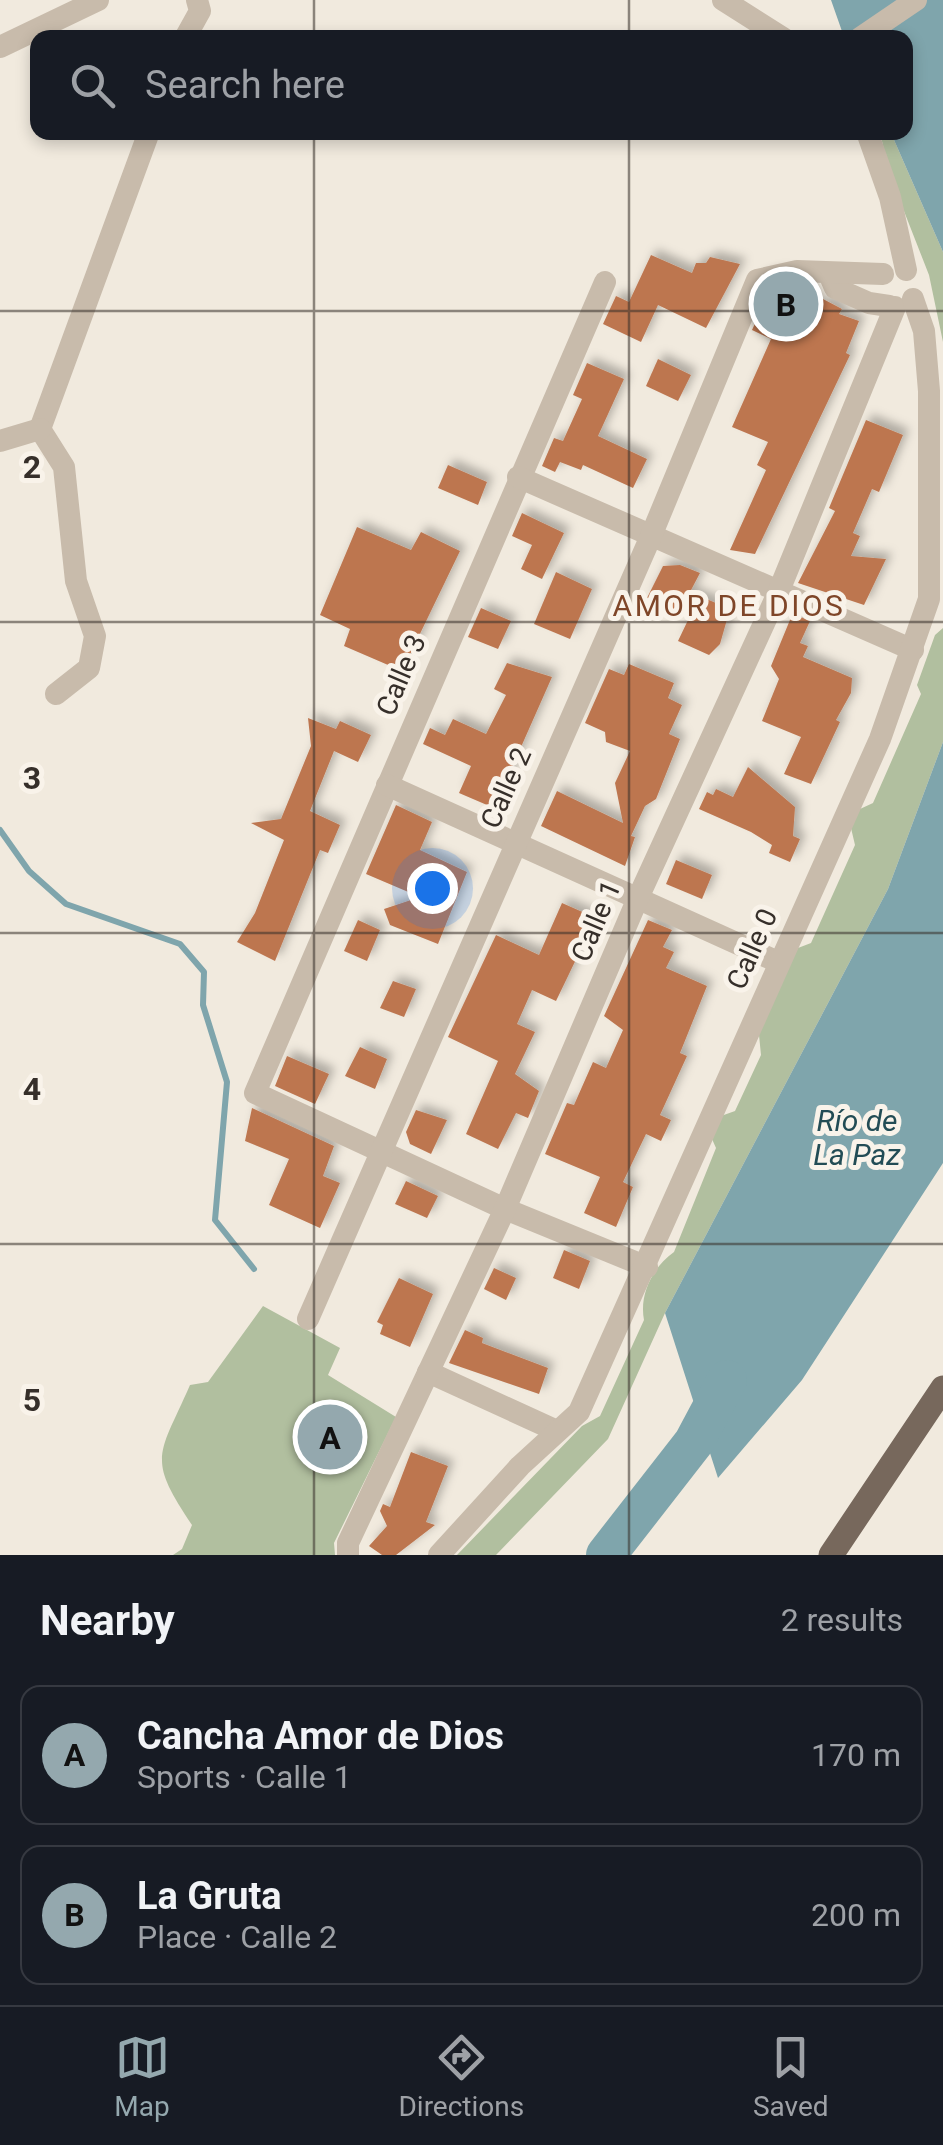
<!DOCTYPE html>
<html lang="en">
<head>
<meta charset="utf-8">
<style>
  body { margin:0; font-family:Roboto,sans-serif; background:#20242c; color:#f1f3f6 }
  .you { position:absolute; left:432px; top:888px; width:35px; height:35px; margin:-25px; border:8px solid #fff; border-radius:50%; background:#1a73e8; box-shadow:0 0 0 15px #1a73e833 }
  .badge { display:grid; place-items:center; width:65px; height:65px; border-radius:50%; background:#94a8ae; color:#111; font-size:32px; font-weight:700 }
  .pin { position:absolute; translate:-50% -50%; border:5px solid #fff; box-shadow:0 2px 10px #0006 }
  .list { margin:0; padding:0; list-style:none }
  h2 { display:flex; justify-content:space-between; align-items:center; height:130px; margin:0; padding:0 40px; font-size:42px }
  h2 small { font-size:32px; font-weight:400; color:#9ea1a6 }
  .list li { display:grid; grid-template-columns:65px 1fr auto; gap:30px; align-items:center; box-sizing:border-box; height:140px; margin:0 20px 20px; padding:0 20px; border:2px solid #363941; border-radius:20px }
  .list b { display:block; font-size:38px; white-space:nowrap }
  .list p { margin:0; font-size:32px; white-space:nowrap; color:#9ea1a6 }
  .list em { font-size:32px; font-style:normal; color:#9ea1a6 }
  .icon { flex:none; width:55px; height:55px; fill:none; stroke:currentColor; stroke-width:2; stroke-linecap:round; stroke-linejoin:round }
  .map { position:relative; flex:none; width:943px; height:1555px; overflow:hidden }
  .search { position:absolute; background:#171b24; box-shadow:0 5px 15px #0003; left:30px; right:30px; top:30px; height:110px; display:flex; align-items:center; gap:25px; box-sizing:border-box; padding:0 35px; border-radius:20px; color:#9ea1a6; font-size:38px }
  .sheet { height:450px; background:#171b24 }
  nav { display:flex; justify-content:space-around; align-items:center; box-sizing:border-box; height:140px; border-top:2px solid #363941; background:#171b24; font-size:28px; color:#9ea1a6 }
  nav a { display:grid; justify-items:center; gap:5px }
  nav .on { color:#94a8ae }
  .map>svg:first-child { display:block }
</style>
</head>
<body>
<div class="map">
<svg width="943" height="1555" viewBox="0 0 943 1555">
  <defs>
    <filter id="shadow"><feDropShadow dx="6" dy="-6" stdDeviation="5" flood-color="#0004"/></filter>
  </defs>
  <rect width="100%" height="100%" fill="#f1eade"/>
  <g fill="#b1bf9f">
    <path d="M 880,133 L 891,133 L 943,252 L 943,342 L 929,275 L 891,178 Z"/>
    <path d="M 943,628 L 943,742 L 888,889 L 665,1313 L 608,1439 L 496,1555 L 457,1555 L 582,1426 L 600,1416 L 644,1320 C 639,1294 653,1267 674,1252 L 716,1148 L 712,1139 L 721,1116 L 735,1111 L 761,1055 L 758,1025 L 798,948 L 811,943 L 855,845 L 851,828 L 860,809 L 873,803 L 921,694 L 917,685 L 935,635 Z"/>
    <path d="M 263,1306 L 340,1348 L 328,1375 L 396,1417 L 334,1543 L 335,1555 L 173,1555 L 182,1549 L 192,1525 C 146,1457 159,1456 190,1385 L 208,1382 Z"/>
  </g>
  <g fill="#7fa5ac">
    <path d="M 831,0 L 943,0 L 943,252 L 891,133 L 906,132 L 906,38 L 844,37 Z"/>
    <path d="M 943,742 L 943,1163 L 802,1380 L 718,1478 L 665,1313 L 888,889 Z"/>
  </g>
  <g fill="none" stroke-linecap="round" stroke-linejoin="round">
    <path stroke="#7fa5ac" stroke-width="6" d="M 0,830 L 29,871 L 66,904 L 180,944 L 204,972 L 203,1005 L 227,1082 L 215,1220 L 254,1269"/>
    <path stroke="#7fa5ac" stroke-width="40" d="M 606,1555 L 694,1442 L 727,1380"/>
  </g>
  <g fill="#bd7650" filter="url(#shadow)">
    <path d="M 651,255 L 692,273 L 696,263 L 706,263 L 710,257 L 740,264 L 706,328 L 658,305 L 641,342 L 603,324 L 616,296 L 629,302 Z"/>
    <path d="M 823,299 L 842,309 L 839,314 L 859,321 L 846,353 L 850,355 L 755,554 L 730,550 L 766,470 L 757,465 L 768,442 L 732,427 L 771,339 L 752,330 L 759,315 L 805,337 Z"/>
    <path d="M 658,359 L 691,375 L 678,401 L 646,386 Z"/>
    <path d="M 587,363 L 624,379 L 598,436 L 647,459 L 633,488 L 583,465 L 581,470 L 560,462 L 555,472 L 542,466 L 554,438 L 563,441 L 582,399 L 573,395 Z"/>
    <path d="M 866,420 L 903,435 L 879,492 L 872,489 L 853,533 L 860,536 L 851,556 L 886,559 L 864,605 L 798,583 L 835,511 L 829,508 Z"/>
    <path d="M 448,465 L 487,482 L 478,505 L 438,488 Z"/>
    <path d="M 522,513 L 564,533 L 542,579 L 521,569 L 532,545 L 512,536 Z"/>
    <path d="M 357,527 L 411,550 L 421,532 L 460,551 L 402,671 L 344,646 L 350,629 L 320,615 Z"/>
    <path d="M 680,565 L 700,573 L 690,592 L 730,609 L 720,644 L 709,655 L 678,641 L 689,618 L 647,598 L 663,566 Z"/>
    <path d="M 556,572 L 592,589 L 570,639 L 534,624 Z"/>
    <path d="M 481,608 L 511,621 L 498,649 L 468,637 Z"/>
    <path d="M 786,611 L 810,621 L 800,643 L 808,646 L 803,657 L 852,678 L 851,693 L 836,720 L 840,722 L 811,784 L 784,774 L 801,737 L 762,721 L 779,679 L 771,666 L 792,615 Z"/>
    <path d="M 507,663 L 552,677 L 494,808 L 459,793 L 471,766 L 423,744 L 430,728 L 445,735 L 453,719 L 486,734 L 506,695 L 494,689 Z"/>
    <path d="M 629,664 L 674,683 L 668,698 L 682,705 L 669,734 L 680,739 L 656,799 L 645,806 L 631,836 L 635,837 L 625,866 L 541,826 L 557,791 L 623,823 L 615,783 L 630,751 L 606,742 L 605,732 L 585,723 L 609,669 L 624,675 Z"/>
    <path d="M 308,718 L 336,729 L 340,721 L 371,735 L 358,762 L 334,751 L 310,811 L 340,825 L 328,853 L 320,850 L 275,961 L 237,942 L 255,913 L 284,840 L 251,823 L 281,819 L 311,746 Z"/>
    <path d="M 748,767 L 795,807 L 793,836 L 800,839 L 790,862 L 769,853 L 772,845 L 751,832 L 699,809 L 707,792 L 713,795 L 716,789 L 733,797 Z"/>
    <path d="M 396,805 L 432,822 L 420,850 L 467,872 L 438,944 L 390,925 L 384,909 L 420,897 L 366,874 Z"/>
    <path d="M 676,860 L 712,875 L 702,899 L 666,884 Z"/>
    <path d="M 562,903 L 596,918 L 556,1001 L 532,990 L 517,1024 L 535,1032 L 515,1074 L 539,1091 L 528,1118 L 516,1113 L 498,1149 L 466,1134 L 498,1061 L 448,1037 L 496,935 L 539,955 Z"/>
    <path d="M 358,920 L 380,930 L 367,961 L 344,951 Z"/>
    <path d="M 648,920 L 672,930 L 663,947 L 674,952 L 666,968 L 707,986 L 680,1053 L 687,1056 L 660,1115 L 671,1120 L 661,1141 L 646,1134 L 623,1182 L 633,1187 L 616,1227 L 584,1213 L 600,1177 L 545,1154 L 567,1103 L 574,1105 L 593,1062 L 606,1068 L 623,1030 L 604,1016 Z"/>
    <path d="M 393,981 L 416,989 L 404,1017 L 380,1008 Z"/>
    <path d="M 360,1047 L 387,1059 L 375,1089 L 345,1076 Z"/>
    <path d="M 287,1056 L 329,1074 L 315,1104 L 275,1086 Z"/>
    <path d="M 252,1108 L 334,1146 L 323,1176 L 340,1183 L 320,1228 L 269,1205 L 289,1159 L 245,1141 Z"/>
    <path d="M 416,1110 L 447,1120 L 431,1154 L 410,1144 L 406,1132 Z"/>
    <path d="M 406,1181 L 438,1196 L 427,1218 L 395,1204 Z"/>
    <path d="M 564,1250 L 590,1261 L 579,1289 L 553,1278 Z"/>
    <path d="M 494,1268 L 516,1278 L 506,1300 L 484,1289 Z"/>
    <path d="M 399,1278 L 433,1294 L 410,1347 L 380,1334 L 383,1325 L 377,1322 Z"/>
    <path d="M 465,1330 L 483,1338 L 482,1343 L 548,1368 L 539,1394 L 449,1363 Z"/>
    <path d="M 411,1452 L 448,1466 L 426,1522 L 435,1525 L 396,1555 L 382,1555 L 369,1546 L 387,1526 L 380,1511 L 383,1504 L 390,1507 Z"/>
  </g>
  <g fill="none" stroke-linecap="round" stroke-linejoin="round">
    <g stroke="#c8bbab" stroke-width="22">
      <path d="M 723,0 L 783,38"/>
      <path d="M 185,38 L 200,11 L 197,0"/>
      <path d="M 860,38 L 916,0"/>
      <path d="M 0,47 L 98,0"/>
      <path d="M 867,132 L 890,197 L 906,270"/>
      <path d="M 829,274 L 835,288 L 869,303 L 889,306"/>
      <path d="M 605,282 L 255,1093 L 505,1209 L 647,1267"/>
      <path d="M 40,429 L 149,132"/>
      <path d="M 40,429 L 64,467 L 76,581 L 95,636 L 89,668 L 56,694"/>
      <path d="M 0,441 L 40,429"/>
      <path d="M 518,477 L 913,650"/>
      <path d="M 387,785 L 778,962"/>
      <path d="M 308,1319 L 651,536 L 757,280 L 797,271 L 883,274"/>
      <path d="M 428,1372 L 557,1431"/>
      <path d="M 348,1555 L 348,1543 L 505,1209 L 638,898 L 778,593 L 895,307"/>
      <path d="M 439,1555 L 520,1466 L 579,1412 L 880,739 L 929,599 L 929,391 L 924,331 L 913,299"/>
    </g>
    <path stroke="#77685c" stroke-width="25" d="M 831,1555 L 943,1388"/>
  </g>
  <path fill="none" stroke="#362f2a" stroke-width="2.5" stroke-opacity="0.55" d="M 314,0 L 314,38M 629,0 L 629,38M 314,132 L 314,1555M 629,132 L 629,1555M 0,311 L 943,311M 0,622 L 943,622M 0,933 L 943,933M 0,1244 L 943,1244"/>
  <g text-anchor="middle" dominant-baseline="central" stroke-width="10" stroke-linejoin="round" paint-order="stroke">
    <g font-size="28" fill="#362f2a" stroke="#f9f3ea">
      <text transform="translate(401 675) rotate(-67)">Calle 3</text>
      <text transform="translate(506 788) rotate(-66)">Calle 2</text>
      <text transform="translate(596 921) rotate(-67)">Calle 1</text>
      <text transform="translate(752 949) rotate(-66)">Calle 0</text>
    </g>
    <g font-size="30" letter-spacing="2.5" fill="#7f4629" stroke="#f9f3ea">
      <text x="729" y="605">AMOR DE DIOS</text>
    </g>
    <g font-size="30" font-style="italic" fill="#224c55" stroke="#f9f3ea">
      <text x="857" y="1120">Río de<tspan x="857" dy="34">La Paz</tspan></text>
    </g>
  </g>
  <g font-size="32" text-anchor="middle" font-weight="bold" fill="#362f2a" stroke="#f9f3ea" stroke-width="10" stroke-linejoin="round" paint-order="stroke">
    <text x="32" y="478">2</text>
    <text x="32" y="789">3</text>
    <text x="32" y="1100">4</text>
    <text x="32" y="1411">5</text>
  </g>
</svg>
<div class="you"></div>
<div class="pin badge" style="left:330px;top:1437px">A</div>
<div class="pin badge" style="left:786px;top:304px">B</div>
<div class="search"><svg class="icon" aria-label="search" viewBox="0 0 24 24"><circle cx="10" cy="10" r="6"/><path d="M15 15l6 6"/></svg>Search here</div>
</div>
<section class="sheet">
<h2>Nearby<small>2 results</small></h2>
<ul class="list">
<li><span class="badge">A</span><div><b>Cancha Amor de Dios</b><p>Sports · Calle 1</p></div><em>170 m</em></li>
<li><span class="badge">B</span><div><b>La Gruta</b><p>Place · Calle 2</p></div><em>200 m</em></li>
</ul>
</section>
<nav>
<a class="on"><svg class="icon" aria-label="map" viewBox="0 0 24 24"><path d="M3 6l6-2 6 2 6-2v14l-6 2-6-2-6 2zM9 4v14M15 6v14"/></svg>Map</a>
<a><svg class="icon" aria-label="directions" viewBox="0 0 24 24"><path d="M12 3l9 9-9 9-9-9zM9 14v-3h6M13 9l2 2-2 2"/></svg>Directions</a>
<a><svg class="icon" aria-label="saved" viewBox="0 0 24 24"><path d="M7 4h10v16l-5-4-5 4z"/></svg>Saved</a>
</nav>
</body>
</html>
